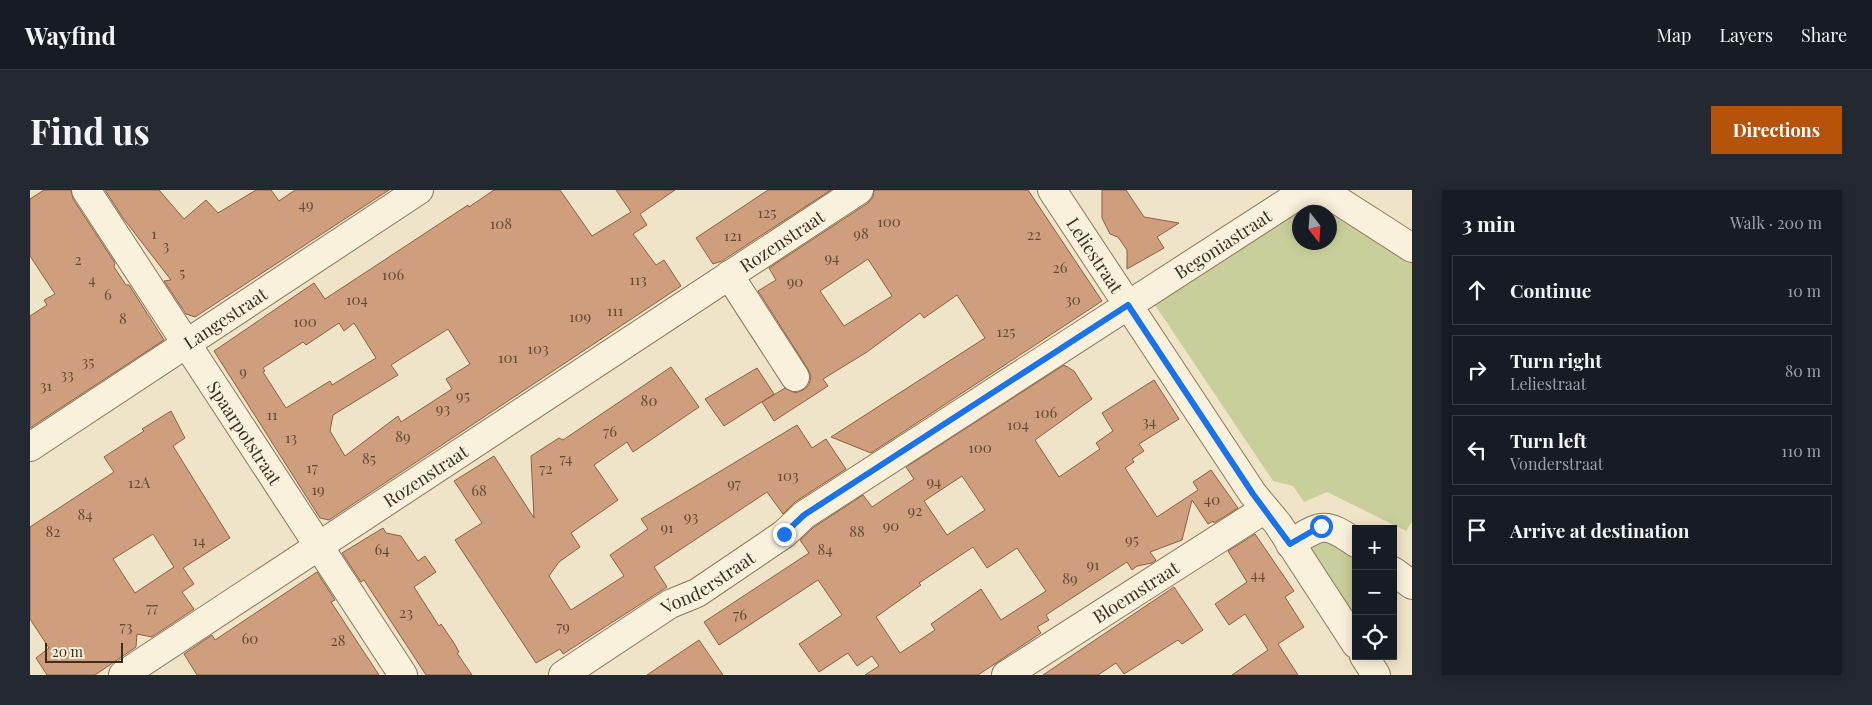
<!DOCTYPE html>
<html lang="en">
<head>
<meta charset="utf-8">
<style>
  body { margin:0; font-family:"Playfair Display",serif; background:#242831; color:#f1f3f6 }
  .controls { position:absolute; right:15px; bottom:15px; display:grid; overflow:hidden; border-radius:0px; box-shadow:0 2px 12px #0003 }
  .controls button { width:45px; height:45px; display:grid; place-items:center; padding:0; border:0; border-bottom:1px solid #363941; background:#171b24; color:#f1f3f6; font:25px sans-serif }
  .compass { position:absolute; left:1262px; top:15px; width:45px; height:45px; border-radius:50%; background:#171b24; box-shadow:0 2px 12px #0003; rotate:163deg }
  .scale { position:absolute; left:15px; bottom:12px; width:78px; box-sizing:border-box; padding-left:5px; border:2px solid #3d2e20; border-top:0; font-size:14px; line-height:18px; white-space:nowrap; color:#3d2e20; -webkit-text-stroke:4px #f7eed8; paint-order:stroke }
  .stop { position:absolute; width:15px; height:15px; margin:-11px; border:4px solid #1a73e8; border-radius:50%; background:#fff }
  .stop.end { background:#1a73e8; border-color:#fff; box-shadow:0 1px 5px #0008 }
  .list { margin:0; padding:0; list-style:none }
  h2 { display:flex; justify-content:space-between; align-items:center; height:65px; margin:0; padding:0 20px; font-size:21px }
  h2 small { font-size:16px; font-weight:400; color:#9ea1a6 }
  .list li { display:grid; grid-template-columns:32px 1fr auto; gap:15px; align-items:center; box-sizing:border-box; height:70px; margin:0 10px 10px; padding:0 10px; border:1px solid #363941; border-radius:0px }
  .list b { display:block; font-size:19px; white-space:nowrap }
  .list p { margin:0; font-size:16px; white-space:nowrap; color:#9ea1a6 }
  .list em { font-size:16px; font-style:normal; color:#9ea1a6 }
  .icon { flex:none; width:28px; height:28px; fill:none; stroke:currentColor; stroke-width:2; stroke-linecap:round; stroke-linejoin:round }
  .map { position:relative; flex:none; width:1382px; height:485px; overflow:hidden; border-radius:0px }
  header { display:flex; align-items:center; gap:30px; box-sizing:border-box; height:70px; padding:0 25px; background:#171b24; border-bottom:1px solid #363941 }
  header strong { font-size:24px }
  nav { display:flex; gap:28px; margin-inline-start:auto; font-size:18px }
  .intro { display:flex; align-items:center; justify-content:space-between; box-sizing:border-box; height:120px; padding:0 30px }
  h1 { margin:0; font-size:35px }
  .button { padding:12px 22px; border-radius:0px; background:#b45309; color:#fff; font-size:18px; font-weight:700 }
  main { display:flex; gap:30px; padding:0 30px }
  aside { flex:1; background:#171b24; border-radius:0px; box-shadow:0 2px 12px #0003 }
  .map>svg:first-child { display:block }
</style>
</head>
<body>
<header>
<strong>Wayfind</strong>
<nav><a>Map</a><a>Layers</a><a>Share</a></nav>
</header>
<div class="intro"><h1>Find us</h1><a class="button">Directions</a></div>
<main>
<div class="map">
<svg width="1382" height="485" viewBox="0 0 1382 485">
  <rect width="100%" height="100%" fill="#f0e4c8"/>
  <g fill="#c9cf9b" fill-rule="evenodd">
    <path d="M 1283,14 L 1291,14 L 1382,71 L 1382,332 L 1376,341 L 1297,302 L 1274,312 L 1263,296 L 1243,291 L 1125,115 L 1276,15 ZM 1270,22 L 1300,22 L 1300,52 L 1270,52 Z"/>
    <path d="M 1292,347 L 1326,365 L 1326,433 L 1278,361 L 1280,355 Z"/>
  </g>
  <g fill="#cf9f7d" stroke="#8d5f41" fill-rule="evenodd">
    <path d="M 14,0 L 41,0 L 43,9 L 85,73 L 84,77 L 96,95 L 99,95 L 134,150 L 0,238 L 0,126 L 17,115 L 14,110 L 25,104 L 0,66 L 0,9 Z"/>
    <path d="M 75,0 L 129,0 L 154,29 L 176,10 L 188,23 L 226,0 L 241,0 L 249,11 L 265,0 L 359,0 L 165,127 L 156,124 L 134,91 L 141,90 L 93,28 Z"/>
    <path d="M 464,0 L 530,0 L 562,46 L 601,22 L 586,0 L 645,0 L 610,24 L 617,35 L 603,44 L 626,75 L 634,70 L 651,96 L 299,330 L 290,328 L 184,161 L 284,93 L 295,109 L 438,15 L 439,17 ZM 309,133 L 314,141 L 324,133 L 346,168 L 302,195 L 300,191 L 256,218 L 233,182 L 235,181 L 233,178 L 273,152 L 276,155 ZM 418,139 L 440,174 L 416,189 L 422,199 L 371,232 L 368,226 L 315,266 L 300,241 L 303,225 L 368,185 L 361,175 Z"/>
    <path d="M 738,0 L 801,0 L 692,71 L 683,74 L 666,48 Z"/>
    <path d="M 844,0 L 998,0 L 1072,111 L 841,263 L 801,247 L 955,148 L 927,105 L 894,128 L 890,123 L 837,162 L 793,189 L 798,196 L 744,231 L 732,212 L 755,198 L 765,203 L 773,200 L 779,195 L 781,186 L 778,179 L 728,101 L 746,90 L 739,78 L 838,13 L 843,7 ZM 838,69 L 862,106 L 814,136 L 790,101 Z"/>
    <path d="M 1072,0 L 1096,0 L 1114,27 L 1149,33 L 1127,47 L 1134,58 L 1097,79 L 1097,60 L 1088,47 L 1080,44 L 1072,28 Z"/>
    <path d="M 1034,175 L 1044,181 L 1062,209 L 1005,250 L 1029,287 L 1070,259 L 1066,253 L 1083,241 L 1072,223 L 1124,190 L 1149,229 L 1109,254 L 1114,261 L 1102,269 L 1104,272 L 1095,278 L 1127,327 L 1168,300 L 1163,292 L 1181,280 L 1208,318 L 1184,333 L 1183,331 L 1178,334 L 1162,310 L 1152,350 L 1120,362 L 1126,370 L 1122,373 L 1107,376 L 1102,380 L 1097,372 L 1025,419 L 1016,425 L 1019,430 L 1007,437 L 1011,443 L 948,485 L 835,485 L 849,476 L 842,466 L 827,476 L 818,463 L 789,482 L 769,454 L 812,425 L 788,390 L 689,455 L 674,432 L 779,363 L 770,350 L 784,337 L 833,305 L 842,317 L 884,289 L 876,277 ZM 932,286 L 955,320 L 917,345 L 894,311 ZM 943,357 L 957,378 L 987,358 L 1016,401 L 971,430 L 951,399 L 901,434 L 905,440 L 870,463 L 846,427 L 891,395 L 889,393 Z"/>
    <path d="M 641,177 L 669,217 L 603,262 L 597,252 L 564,275 L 588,310 L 541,343 L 550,357 L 529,372 L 519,386 L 541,420 L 594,386 L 580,365 L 618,339 L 611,329 L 767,235 L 782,258 L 796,249 L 816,279 L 765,312 L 753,324 L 737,302 L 624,377 L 637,397 L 533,464 L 530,459 L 506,473 L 425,350 L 452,333 L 424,291 L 464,266 L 504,328 L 501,266 L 529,248 L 533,250 Z"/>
    <path d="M 727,178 L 744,204 L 694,236 L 675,209 Z"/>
    <path d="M 141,221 L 155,248 L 143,256 L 200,348 L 153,378 L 164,394 L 152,402 L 164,419 L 122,447 L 107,444 L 106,457 L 65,485 L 17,485 L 6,468 L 19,458 L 0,429 L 0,337 L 84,282 L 74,267 L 114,241 L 112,239 ZM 123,344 L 144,377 L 105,403 L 83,369 Z"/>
    <path d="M 353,338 L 356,343 L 371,346 L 388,371 L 395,366 L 406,382 L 384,397 L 409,436 L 411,434 L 424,453 L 429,462 L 427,463 L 442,485 L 396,485 L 334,390 L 331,392 L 312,363 Z"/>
    <path d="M 1225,344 L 1264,401 L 1255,407 L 1274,437 L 1248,454 L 1268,485 L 1202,485 L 1238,460 L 1215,424 L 1199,435 L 1185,414 L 1217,392 L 1198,361 Z"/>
    <path d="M 287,382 L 305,410 L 301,412 L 349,485 L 167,485 L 154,464 L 182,445 L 185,450 Z"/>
    <path d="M 1144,397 L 1173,440 L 1152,454 L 1148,450 L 1094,484 L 1086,473 L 1068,485 L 1013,485 Z"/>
    <path d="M 669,450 L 693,485 L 617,485 Z"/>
  </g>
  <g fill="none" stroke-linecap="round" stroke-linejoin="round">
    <g stroke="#8d765c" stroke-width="30">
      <g id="minor">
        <path id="s1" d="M 56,0 L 373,485"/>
        <path id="s2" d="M 1022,0 L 1223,304 L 1248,334 L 1326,454"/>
        <path d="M 699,85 L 765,187"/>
        <path id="s3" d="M 0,257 L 389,0"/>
        <path d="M 1260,354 C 1291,334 1295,331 1326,353"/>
        <path d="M 1363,381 L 1382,395"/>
        <path d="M 1334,466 L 1346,485"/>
        <path id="s4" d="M 93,485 L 829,0"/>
        <path id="s5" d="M 533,485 L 640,414 L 667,403 L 754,344 L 774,325 L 1273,2 L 1285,0 L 1298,4 L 1382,58"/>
        <path id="s6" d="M 976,485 L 1235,319"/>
      </g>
    </g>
    <use href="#minor" stroke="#faf1dc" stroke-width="28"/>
  </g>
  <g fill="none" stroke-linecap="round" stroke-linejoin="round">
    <path stroke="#1a73e8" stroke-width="6" d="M 754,344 L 774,325 L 1098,115 L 1223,304 L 1260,354 L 1291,336"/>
  </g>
  <g text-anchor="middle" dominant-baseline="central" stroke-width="4" stroke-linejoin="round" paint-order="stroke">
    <g font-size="15" fill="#624a37">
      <text x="276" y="14">49</text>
      <text x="737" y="22">125</text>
      <text x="859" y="31">100</text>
      <text x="471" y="33">108</text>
      <text x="124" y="43">1</text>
      <text x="831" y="43">98</text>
      <text x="1004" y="44">22</text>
      <text x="703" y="45">121</text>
      <text x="136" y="55">3</text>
      <text x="802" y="67">94</text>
      <text x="48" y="69">2</text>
      <text x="1030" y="77">26</text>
      <text x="152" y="82">5</text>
      <text x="363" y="84">106</text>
      <text x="62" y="89">4</text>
      <text x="608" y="89">113</text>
      <text x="765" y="91">90</text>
      <text x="78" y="104">6</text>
      <text x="327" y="109">104</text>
      <text x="1043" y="109">30</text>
      <text x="585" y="120">111</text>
      <text x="550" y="126">109</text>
      <text x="93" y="128">8</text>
      <text x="275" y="131">100</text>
      <text x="976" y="141">125</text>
      <text x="508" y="158">103</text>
      <text x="478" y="167">101</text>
      <text x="58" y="171">35</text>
      <text x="213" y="181">9</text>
      <text x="37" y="184">33</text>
      <text x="16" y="195">31</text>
      <text x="433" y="205">95</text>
      <text x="619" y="210">80</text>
      <text x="413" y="218">93</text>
      <text x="1016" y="222">106</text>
      <text x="242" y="224">11</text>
      <text x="1119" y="231">34</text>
      <text x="988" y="234">104</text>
      <text x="580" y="241">76</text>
      <text x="373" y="246">89</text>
      <text x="261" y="247">13</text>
      <text x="950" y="257">100</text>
      <text x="339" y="268">85</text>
      <text x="536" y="268">74</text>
      <text x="282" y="277">17</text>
      <text x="516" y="278">72</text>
      <text x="758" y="285">103</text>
      <text x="904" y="291">94</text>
      <text x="109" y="292">12A</text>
      <text x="704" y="293">97</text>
      <text x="288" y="299">19</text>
      <text x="449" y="300">68</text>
      <text x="1182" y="309">40</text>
      <text x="885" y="320">92</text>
      <text x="55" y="324">84</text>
      <text x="661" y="326">93</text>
      <text x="861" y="335">90</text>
      <text x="637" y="337">91</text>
      <text x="23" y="341">82</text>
      <text x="827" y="341">88</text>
      <text x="1102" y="349">95</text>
      <text x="169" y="350">14</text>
      <text x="352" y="359">64</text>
      <text x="795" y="359">84</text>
      <text x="1063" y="374">91</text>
      <text x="1228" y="384">44</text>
      <text x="1040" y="388">89</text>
      <text x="122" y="417">77</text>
      <text x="376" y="422">23</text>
      <text x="710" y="424">76</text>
      <text x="96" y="436">73</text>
      <text x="533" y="436">79</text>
      <text x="220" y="448">60</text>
      <text x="308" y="450">28</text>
    </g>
    <g font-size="18" fill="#3d2e20" stroke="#f7eed8">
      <text stroke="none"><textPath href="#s4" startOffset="789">Rozenstraat</textPath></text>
      <text stroke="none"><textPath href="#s5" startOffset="789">Begoniastraat</textPath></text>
      <text stroke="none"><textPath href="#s2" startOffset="78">Leliestraat</textPath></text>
      <text stroke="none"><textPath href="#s3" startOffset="234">Langestraat</textPath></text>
      <text stroke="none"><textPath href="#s1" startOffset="290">Spaarpotstraat</textPath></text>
      <text stroke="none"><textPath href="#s4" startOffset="362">Rozenstraat</textPath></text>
      <text stroke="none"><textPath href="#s5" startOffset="172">Vonderstraat</textPath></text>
      <text stroke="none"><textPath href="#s6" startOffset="154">Bloemstraat</textPath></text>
    </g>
  </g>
</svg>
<div class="controls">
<button>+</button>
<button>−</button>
<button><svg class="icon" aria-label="locate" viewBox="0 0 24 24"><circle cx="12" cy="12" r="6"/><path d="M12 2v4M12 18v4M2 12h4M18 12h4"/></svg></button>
</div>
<svg class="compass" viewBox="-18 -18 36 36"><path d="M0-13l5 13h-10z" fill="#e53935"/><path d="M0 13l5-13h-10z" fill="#9ea1a6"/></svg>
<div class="scale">20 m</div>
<div class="stop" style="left:1291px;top:336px"></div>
<div class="stop end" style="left:754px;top:344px"></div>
</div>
<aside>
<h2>3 min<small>Walk · 200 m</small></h2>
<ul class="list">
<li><svg class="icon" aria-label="ahead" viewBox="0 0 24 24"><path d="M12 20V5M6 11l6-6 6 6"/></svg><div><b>Continue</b></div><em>10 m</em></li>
<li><svg class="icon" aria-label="right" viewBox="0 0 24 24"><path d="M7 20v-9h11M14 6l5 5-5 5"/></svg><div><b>Turn right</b><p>Leliestraat</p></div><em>80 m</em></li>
<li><svg class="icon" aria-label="left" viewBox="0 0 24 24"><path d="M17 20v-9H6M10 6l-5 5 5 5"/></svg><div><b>Turn left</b><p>Vonderstraat</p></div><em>110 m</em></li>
<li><svg class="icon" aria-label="arrive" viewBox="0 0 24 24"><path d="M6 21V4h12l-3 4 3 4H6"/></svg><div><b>Arrive at destination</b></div></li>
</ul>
</aside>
</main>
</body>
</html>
